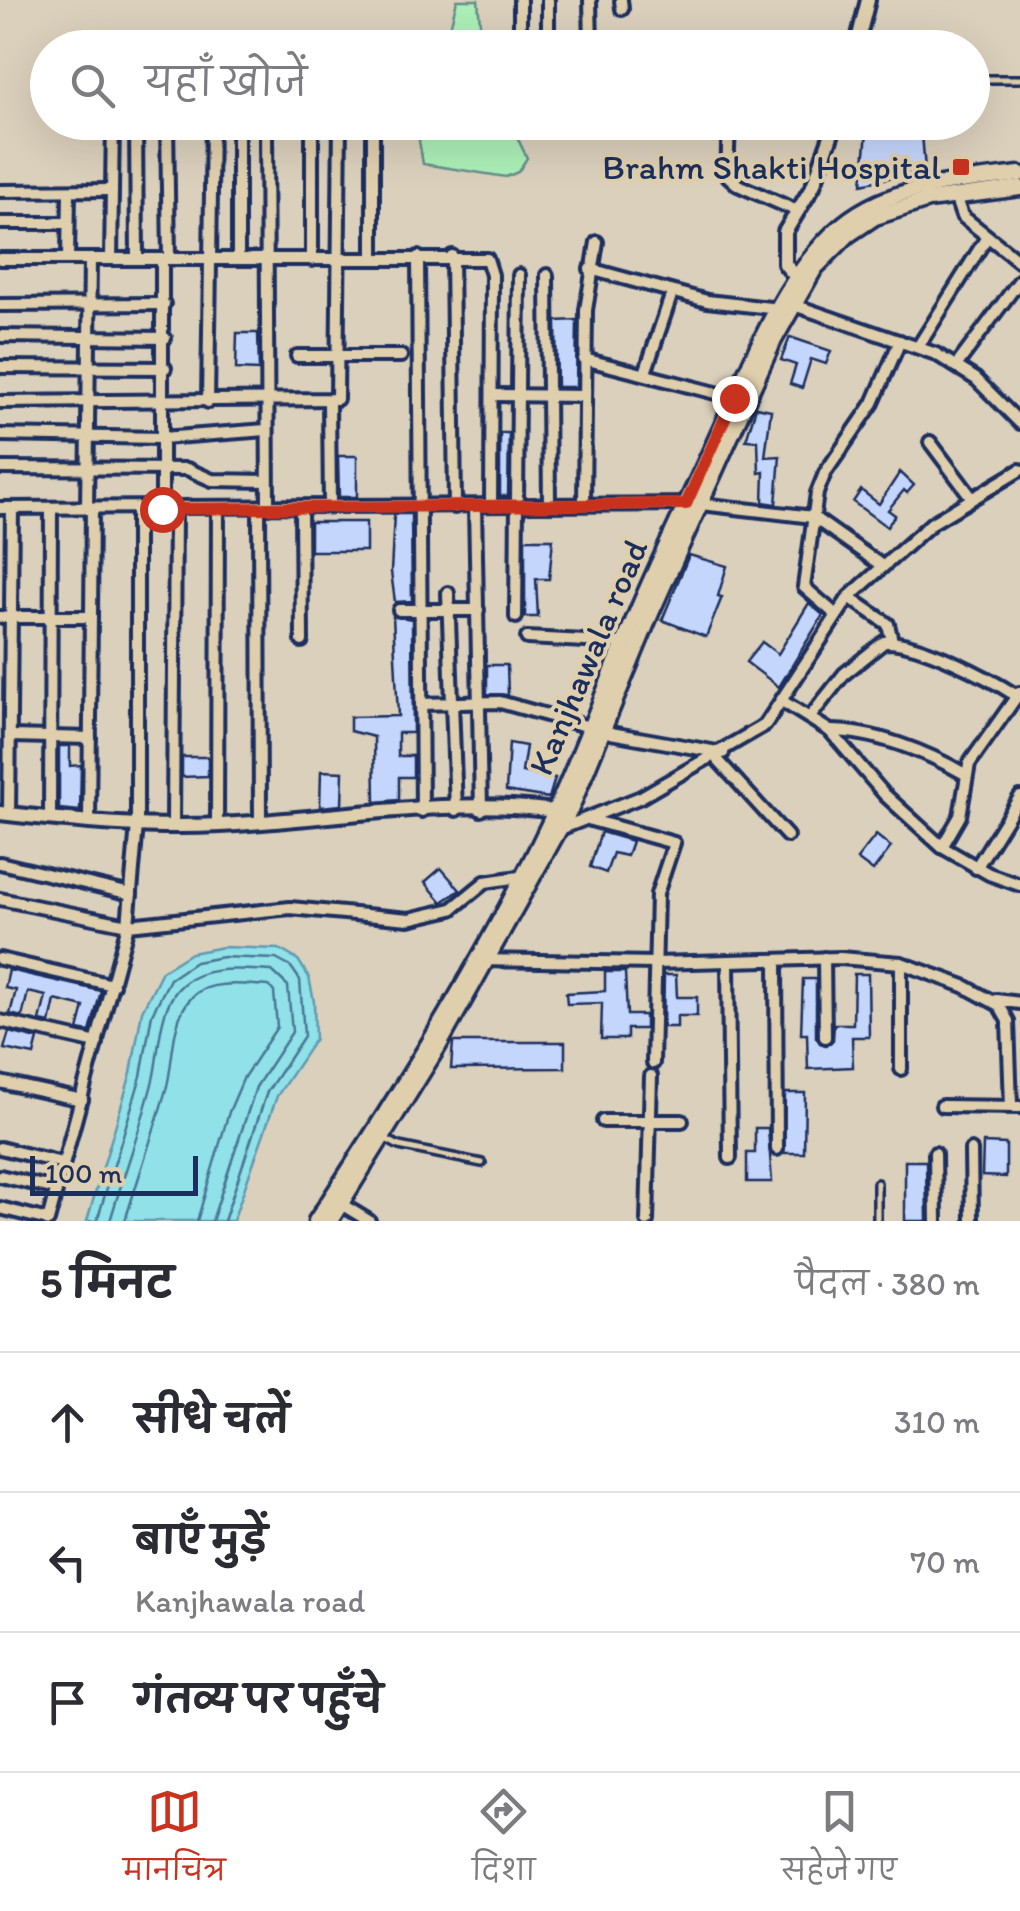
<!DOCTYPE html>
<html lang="hi">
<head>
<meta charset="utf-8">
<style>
  body { margin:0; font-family:Itim,"Playpen Sans Deva",sans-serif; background:#f2f2f3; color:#2b2b33 }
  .scale { position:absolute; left:30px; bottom:25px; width:168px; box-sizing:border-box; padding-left:10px; border:5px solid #1b2f5e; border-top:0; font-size:28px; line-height:35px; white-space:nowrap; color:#1b2f5e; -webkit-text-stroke:8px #e0cfac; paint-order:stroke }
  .stop { position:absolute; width:30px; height:30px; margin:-22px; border:8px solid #c8321e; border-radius:50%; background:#fff }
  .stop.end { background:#c8321e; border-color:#fff; box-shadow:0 2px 10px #0008 }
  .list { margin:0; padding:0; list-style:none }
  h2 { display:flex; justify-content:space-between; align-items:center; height:130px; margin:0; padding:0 40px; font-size:42px }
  h2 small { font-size:32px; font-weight:400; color:#7c7c81 }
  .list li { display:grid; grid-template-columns:65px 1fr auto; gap:30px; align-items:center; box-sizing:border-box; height:140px; padding:0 40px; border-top:2px solid #e1e1e2 }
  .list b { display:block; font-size:38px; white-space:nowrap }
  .list p { margin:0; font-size:32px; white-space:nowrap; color:#7c7c81 }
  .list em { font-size:32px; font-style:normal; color:#7c7c81 }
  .icon { flex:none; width:55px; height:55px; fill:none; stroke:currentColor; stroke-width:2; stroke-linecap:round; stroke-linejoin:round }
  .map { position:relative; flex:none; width:1020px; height:1221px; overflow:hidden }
  .search { position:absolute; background:#fff; box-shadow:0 10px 40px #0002; left:30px; right:30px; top:30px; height:110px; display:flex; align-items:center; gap:25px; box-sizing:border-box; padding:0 35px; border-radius:55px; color:#7c7c81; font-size:38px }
  .sheet { height:550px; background:#fff }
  nav { display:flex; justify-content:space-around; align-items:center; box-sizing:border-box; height:140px; border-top:2px solid #e1e1e2; background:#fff; font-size:28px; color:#7c7c81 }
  nav a { display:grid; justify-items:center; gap:5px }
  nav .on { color:#c8321e }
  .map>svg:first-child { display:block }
</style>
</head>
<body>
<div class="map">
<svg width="1020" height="1221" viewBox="0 0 1020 1221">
  <rect width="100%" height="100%" fill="#dbd0bc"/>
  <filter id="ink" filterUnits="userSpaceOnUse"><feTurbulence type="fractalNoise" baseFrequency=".01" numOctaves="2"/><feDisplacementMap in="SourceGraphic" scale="20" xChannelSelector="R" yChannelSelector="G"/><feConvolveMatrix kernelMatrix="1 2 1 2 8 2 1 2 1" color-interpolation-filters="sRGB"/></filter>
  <g filter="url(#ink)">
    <g fill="#acefb8" stroke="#648f8b" stroke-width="2.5">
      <path d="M 457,0 L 478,0 L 482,47 L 445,47 Z"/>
      <path d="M 416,123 L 503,123 L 517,137 L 527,158 L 518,172 L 506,177 L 423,164 Z"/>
    </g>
    <path fill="#90e1e8" stroke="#619ab1" stroke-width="2.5" d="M 223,947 L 279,949 L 298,960 L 309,977 L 314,1002 L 315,1039 L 277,1096 L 233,1221 L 87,1221 L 131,1073 L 142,1011 L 162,971 L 191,953 Z"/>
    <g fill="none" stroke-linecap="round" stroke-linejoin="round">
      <g stroke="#4a7695" stroke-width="2.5">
        <path d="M 97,1221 L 141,1076 L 152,1014 L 170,979 L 195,962 L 223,957 L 276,959 L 291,967 L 300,980 L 304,1036 L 267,1092 L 224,1221"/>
        <path d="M 110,1221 C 124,1174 141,1127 153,1080 C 160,1050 158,1006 182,985 C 206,964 244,970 272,971 L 288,986 L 292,1032 L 256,1087 L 212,1221"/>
        <path d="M 125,1221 C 139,1176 154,1131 167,1086 C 174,1058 171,1017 193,996 C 210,979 247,985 269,986 L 274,992 L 277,1027 L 244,1077 L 229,1112 L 197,1221"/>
      </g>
    </g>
    <g fill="#c5d6fc" stroke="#1b2f5e" stroke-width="2.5">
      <path d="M 868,122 L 921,122 L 925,170 L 862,184 Z"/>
      <path d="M 577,320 L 576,387 L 557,387 L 556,321 Z"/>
      <path d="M 237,333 L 258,333 L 259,370 L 236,369 Z"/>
      <path d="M 790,337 L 831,351 L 826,364 L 811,359 L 802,388 L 790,384 L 796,365 L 781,360 Z"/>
      <path d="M 756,407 L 771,410 L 765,457 L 780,456 L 776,504 L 763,502 L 764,472 L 759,473 L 758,441 L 746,440 Z"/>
      <path d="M 500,433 L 509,433 L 508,496 L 500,496 Z"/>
      <path d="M 338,456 L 357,456 L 357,497 L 339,497 Z"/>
      <path d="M 900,472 L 914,485 L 907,493 L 904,490 L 888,510 L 895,515 L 887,527 L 853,502 L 861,490 L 879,504 Z"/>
      <path d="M 394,514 L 411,514 L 412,601 L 395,602 L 391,572 Z"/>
      <rect x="310" y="522" width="56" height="29"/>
      <path d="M 525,539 L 553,539 L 549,579 L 536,579 L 538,617 L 525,617 Z"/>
      <path d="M 689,555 L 727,566 L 718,596 L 722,597 L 706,637 L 662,620 Z"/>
      <path d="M 809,603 L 823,615 L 779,687 L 746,662 L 762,642 L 778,654 Z"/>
      <path d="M 393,616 L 412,619 L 413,733 L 398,733 L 398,756 L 413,756 L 413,777 L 399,777 L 399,800 L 375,802 L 374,737 L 350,731 L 350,717 L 398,716 Z"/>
      <path d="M 487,665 L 507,665 L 508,695 L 487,694 Z"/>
      <path d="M 509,743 L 526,746 L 522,772 L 555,778 L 549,798 L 506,791 Z"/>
      <path d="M 59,746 L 70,746 L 70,766 L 81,765 L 80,811 L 59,809 Z"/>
      <path d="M 182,757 L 208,757 L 208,776 L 182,777 Z"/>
      <path d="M 321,771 L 343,772 L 342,805 L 320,807 Z"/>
      <path d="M 601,832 L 632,841 L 627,856 L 613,853 L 606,873 L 590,867 Z"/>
      <path d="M 876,835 L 891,847 L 873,871 L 857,859 Z"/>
      <path d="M 441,868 L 460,890 L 442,902 L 425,882 Z"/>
      <path d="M 9,970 L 101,991 L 90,1032 L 78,1030 L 84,1007 L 55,1000 L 50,1023 L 40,1021 L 46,996 L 28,992 L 22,1017 L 10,1014 L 16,990 L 5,988 Z"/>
      <path d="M 605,972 L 625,972 L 627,1015 L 645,1015 L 645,1029 L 627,1029 L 627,1039 L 601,1039 L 602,1003 L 567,1004 L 566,993 L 605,991 Z"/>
      <path d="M 854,974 L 868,974 L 869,1037 L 852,1037 L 853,1067 L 808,1069 L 807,1034 L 801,1034 L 803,979 L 816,979 L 816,1038 L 826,1046 L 833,1040 L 834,1024 L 853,1024 Z"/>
      <path d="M 664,975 L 676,975 L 677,997 L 697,997 L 697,1016 L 677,1016 L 677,1027 L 663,1027 Z"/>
      <path d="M 9,1032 L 38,1039 L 34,1055 L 4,1049 Z"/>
      <path d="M 453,1042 L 565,1042 L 565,1068 L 451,1069 Z"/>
      <path d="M 785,1093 L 805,1093 L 804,1153 L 784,1153 Z"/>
      <path d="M 755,1128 L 768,1128 L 772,1182 L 747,1182 L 747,1153 L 755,1153 Z"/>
      <path d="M 983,1143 L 1006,1144 L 1006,1177 L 982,1176 Z"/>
      <path d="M 905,1161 L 926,1161 L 927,1221 L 905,1221 Z"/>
    </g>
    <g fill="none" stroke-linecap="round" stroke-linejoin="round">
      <g stroke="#1b2f5e" stroke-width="12">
        <g id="service">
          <path d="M 972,79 L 1020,79"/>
          <path d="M 384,1138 L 399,1146 L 482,1163"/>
          <path d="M 877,1183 L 877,1221"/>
        </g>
      </g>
      <g stroke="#1b2f5e" stroke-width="18">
        <g id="minor">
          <path d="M 520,0 L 520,48"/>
          <path d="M 590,0 L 591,48"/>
          <path d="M 621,0 L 622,9"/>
          <path d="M 548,48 L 548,0"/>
          <path d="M 136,122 L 137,259"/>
          <path d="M 167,122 L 169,259"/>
          <path d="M 266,122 L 268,507"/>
          <path d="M 312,122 L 312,260"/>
          <path d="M 373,122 L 373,258"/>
          <path d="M 729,122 L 727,175 L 738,185 L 795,210"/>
          <path d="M 0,191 L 112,190"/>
          <path d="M 955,196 L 962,216 L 1020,262"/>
          <path d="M 0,223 L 68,223"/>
          <path d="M 452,256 L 455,507"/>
          <path d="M 418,257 L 422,811"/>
          <path d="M 0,259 L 487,259 L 492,275 L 491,505"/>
          <path d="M 68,259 L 69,191"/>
          <path d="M 111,259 L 113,122"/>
          <path d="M 238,259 L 238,122"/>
          <path d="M 590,269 L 707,301 L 779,309"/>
          <path d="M 547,275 L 549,505"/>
          <path d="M 0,305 L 164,304"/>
          <path d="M 794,305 L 936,354 L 976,379 L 1020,423"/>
          <path d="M 0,336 L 165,338"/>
          <path d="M 918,347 L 987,237"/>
          <path d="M 297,356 L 401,356"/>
          <path d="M 584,359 L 735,398"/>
          <path d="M 956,366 L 1020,280"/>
          <path d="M 0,367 L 165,368"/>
          <path d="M 645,373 L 672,293"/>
          <path d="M 492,395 L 584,396"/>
          <path d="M 0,402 L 337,399 L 340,122"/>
          <path d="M 208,402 L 212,122"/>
          <path d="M 329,402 L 330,507"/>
          <path d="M 0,435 L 162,438 L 266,430"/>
          <path d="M 930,442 L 972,498"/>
          <path d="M 0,468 L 187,469 L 212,480 L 267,481"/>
          <path d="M 584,504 L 586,310 L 597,242"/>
          <path d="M 475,506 L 481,810"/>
          <path d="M 259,507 L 260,823"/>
          <path d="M 301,507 L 302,641"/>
          <path d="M 0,508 L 701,504 L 813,517 L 881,565"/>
          <path d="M 87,509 L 90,259"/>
          <path d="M 162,509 L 162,259"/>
          <path d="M 448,593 L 456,810"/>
          <path d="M 849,597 L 888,624 L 892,641"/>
          <path d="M 399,610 L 478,610"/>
          <path d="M 834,613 L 804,587 L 817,493 L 825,473 L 873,403 L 900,341"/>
          <path d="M 0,617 L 91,617"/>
          <path d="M 516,617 L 519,275"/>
          <path d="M 527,638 L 624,643"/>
          <path d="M 782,701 L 830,731 L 885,795 L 942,847 L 989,874 L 1020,885"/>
          <path d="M 421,704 L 500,702 L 611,733 L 723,753"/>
          <path d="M 810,717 L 844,674 L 884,642 C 917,640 989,678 1017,696"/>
          <path d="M 830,731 C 874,731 927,752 965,774"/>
          <path d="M 11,736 L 90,738"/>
          <path d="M 715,757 L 787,836"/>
          <path d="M 9,814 L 12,508"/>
          <path d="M 50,818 L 51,508"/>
          <path d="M 591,820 L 674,843 L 657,894 L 653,1063"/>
          <path d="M 89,822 L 92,509"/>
          <path d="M 173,825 L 175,509"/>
          <path d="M 217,826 L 218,508"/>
          <path d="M 560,829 L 641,797 L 765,725 L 849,597 L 932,523 L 1020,470"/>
          <path d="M 942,847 L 960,816 L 969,764 L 1019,693"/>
          <path d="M 0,863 L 131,894"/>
          <path d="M 976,868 L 1020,797"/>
          <path d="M 0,899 L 128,925 L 290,908 L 409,919 L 452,909 L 485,882 L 519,877"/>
          <path d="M 824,958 L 825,1037"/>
          <path d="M 0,959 L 113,985"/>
          <path d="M 480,960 L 655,963 L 840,958 L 901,963 L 964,986 L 999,1005 L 1008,1021 L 1011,1106"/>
          <path d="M 776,960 L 777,1149"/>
          <path d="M 728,962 L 730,1158"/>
          <path d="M 996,1000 L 1020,1003"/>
          <path d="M 0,1021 L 97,1043"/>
          <path d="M 901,1069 L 901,963"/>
          <path d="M 0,1082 L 82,1100"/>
          <path d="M 942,1106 L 1020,1107"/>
          <path d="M 603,1121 L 682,1121"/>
          <path d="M 0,1148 L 62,1163"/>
          <path d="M 971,1150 L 972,1221"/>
          <path d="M 935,1153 L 936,1221"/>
          <path d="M 0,1176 L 56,1189"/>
          <path d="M 341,1204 L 369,1221"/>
          <path d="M 0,1208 L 48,1220"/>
          <path d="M 48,1221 L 128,925 L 137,825 L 137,509"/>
          <path d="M 647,1221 L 651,1076"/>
        </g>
      </g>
      <g stroke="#1b2f5e" stroke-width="20">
        <g id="tertiary">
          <path d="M 856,48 L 868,0"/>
          <path d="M 803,285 L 785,264 L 785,232 L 813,186 L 836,122"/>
          <path d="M 0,813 C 73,821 147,829 220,825 C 323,820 454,796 554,811"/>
        </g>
      </g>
      <g stroke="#1b2f5e" stroke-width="21">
        <g id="secondary">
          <path d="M 316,1221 C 398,1096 486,957 550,822 C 583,751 609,677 640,605 C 666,545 695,486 722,426 C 752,359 781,283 835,231 C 885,184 956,182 1020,174"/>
          <path d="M 330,1221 L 438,1047 L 571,808 L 651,613 L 774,340 L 815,268 L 848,235 L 875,217 L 928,200 L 1020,188"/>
        </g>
      </g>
      <use href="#service" stroke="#e0cfac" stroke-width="5"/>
      <use href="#minor" stroke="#e0cfac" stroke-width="10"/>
      <use href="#tertiary" stroke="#e0cfac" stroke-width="12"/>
      <use href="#secondary" stroke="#e0cfac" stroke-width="14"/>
    </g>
  </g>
  <g fill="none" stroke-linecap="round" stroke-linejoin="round" filter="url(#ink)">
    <path stroke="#c8321e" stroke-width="12" d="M 162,509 L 686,504 L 734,398"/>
  </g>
  <rect fill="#c8321e" stroke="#e0cfac" stroke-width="4" x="951" y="157" width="20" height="20" rx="5"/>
  <g text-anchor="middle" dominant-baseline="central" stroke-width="8" stroke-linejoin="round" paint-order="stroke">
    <g font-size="35" fill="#1b2f5e" stroke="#e0cfac" text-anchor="end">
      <text x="941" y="167">Brahm Shakti Hospital</text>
    </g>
    <g font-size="35" fill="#1b2f5e" stroke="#e0cfac">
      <text transform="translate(588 657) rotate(-67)">Kanjhawala road</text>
    </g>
  </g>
</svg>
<div class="scale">100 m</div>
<div class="stop" style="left:162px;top:509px"></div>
<div class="stop end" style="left:734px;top:398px"></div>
<div class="search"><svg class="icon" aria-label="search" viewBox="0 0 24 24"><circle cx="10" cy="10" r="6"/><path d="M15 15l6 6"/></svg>यहाँ खोजें</div>
</div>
<section class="sheet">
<h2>5 मिनट<small>पैदल · 380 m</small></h2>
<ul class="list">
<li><svg class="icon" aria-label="ahead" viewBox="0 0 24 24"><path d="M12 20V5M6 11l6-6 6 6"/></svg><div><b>सीधे चलें</b></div><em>310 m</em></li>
<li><svg class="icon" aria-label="left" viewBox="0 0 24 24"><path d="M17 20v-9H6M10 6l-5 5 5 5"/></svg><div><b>बाएँ मुड़ें</b><p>Kanjhawala road</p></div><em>70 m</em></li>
<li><svg class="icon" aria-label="arrive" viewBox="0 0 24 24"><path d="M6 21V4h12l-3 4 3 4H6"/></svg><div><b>गंतव्य पर पहुँचे</b></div></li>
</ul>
</section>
<nav>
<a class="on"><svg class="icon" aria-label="map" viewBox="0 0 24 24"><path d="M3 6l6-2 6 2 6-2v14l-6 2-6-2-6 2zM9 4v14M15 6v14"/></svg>मानचित्र</a>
<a><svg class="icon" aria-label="directions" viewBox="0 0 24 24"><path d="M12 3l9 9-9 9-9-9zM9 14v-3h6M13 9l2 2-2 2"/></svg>दिशा</a>
<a><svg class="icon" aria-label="saved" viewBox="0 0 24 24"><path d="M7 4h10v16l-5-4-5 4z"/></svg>सहेजे गए</a>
</nav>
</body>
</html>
